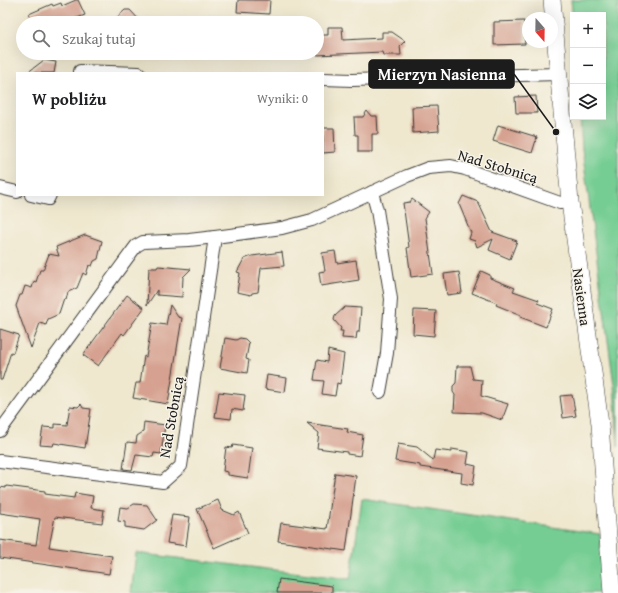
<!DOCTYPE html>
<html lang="pl">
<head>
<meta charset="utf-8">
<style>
  body { margin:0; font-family:"Gentium Book Plus",serif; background:#f2f2f2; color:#202124 }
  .controls { position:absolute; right:12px; top:12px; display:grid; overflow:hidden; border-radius:0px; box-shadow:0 4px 16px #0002 }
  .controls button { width:36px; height:36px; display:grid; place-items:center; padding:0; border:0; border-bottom:1px solid #e0e0e0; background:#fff; color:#202124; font:20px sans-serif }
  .compass { position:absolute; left:522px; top:12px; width:36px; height:36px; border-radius:50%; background:#fff; box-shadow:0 4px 16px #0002; rotate:160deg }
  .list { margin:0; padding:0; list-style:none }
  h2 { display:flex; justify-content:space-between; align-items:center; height:52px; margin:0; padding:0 16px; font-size:17px }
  h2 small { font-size:13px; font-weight:400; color:#757577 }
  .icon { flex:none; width:22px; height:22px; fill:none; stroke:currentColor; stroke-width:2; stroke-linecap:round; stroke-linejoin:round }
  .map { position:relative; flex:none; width:618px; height:593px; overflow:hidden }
  .search { position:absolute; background:#fff; box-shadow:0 4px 16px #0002; left:16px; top:16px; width:308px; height:44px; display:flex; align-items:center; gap:10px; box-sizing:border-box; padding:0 14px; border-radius:22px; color:#757577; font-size:15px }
  .panel { position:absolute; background:#fff; box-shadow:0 4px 16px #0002; left:16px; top:72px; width:308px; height:124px; border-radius:0px }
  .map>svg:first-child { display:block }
</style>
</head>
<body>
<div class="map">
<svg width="618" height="593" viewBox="0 0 618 593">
  <rect width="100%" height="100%" fill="#f7f3e8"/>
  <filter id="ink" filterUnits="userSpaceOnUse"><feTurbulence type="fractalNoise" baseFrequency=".025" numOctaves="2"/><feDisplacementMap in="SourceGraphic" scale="8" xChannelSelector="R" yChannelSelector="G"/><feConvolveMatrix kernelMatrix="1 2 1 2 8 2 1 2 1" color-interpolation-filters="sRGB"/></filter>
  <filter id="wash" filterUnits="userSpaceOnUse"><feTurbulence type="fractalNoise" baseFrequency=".012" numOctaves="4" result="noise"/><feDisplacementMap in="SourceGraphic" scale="16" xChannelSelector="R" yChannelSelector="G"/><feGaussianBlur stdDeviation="0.9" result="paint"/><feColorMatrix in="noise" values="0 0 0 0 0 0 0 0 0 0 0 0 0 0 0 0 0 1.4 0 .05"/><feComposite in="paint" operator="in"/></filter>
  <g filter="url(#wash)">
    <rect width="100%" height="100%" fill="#efe8cf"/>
    <g fill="#75cd93" stroke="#487458">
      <path d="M 571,0 L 618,0 L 618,447 L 614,385 L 582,149 L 580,117 L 603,117 L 603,15 L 573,15 L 573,22 Z"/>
      <path d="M 362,499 L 600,534 L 603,593 L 131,593 L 136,553 L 350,579 Z"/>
    </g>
    <g id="blocks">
      <g fill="#d6a190">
        <path d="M 76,0 L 78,0 L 85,15 L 64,23 L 33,23 L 29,14 L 52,4 L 53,6 L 61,3 L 62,6 Z"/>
        <path d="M 238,0 L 270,0 L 269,14 L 237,12 Z"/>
        <path d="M 125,10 L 130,10 L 142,23 L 111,23 Z"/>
        <path d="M 524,21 L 525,44 L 494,45 L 494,22 Z"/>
        <path d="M 328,27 L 342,27 L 343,40 L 382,38 L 382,32 L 392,32 L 405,41 L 400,46 L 401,55 L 383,55 L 382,52 L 317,55 L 317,35 L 328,35 Z"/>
        <path d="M 44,60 L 56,62 L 54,73 L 27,73 Z"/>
        <path d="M 536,96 L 537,113 L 516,113 L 515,97 Z"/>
        <path d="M 437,106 L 439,131 L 413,133 L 412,107 Z"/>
        <path d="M 367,111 L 371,116 L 377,116 L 378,134 L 372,134 L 372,152 L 358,152 L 358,135 L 355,135 L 354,117 L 363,117 Z"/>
        <path d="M 498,125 L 537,137 L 532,153 L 493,141 Z"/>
        <path d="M 323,128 L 334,128 L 335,152 L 323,153 Z"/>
        <path d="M 463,196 L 478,202 L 492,232 L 517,241 L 510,259 L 489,250 L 493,239 L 477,247 L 475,241 L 469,239 L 471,233 L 459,204 Z"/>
        <path d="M 412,199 L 429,212 L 425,218 L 433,274 L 411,277 L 407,248 L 409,247 L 403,203 L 410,202 Z"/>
        <path d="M 85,235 L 102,241 L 98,259 L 94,261 L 92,266 L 89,265 L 86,275 L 83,273 L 77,288 L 68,292 L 66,300 L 64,299 L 59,314 L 48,319 L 46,325 L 40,323 L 31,348 L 16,306 L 20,295 L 22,295 L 25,286 L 32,288 L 34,281 L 36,282 L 40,270 L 43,270 L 49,254 L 59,256 L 56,247 Z"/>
        <path d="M 335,251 L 337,263 L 356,260 L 359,280 L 321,286 L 319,272 L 325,271 L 322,253 Z"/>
        <path d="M 282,252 L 284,266 L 261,268 L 258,292 L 252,293 L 251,295 L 237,292 L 240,273 L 237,272 L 244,259 L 252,256 Z"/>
        <path d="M 158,266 L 191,269 L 183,277 L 182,297 L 157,295 L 157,290 L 147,305 L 149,268 L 157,268 Z"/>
        <path d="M 481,271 L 490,275 L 490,278 L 515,288 L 513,291 L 539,300 L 537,303 L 553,309 L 546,327 L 520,317 L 521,315 L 496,305 L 497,303 L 472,293 Z"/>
        <path d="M 459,272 L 462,293 L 447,295 L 444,274 Z"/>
        <path d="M 127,295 L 144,308 L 124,335 L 122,333 L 98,366 L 83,355 Z"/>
        <path d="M 170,305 L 178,317 L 182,318 L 168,404 L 133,398 L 136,383 L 140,383 L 144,356 L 146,357 L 152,323 L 166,325 Z"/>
        <path d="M 345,307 L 361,308 L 359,332 L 357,332 L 356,339 L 342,338 L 343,331 L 340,331 L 341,328 L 334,320 L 335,316 Z"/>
        <path d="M 414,310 L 436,311 L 434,336 L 413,334 Z"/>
        <path d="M 0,329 L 19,335 L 13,353 L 11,352 L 2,380 L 0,380 Z"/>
        <path d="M 225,338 L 236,340 L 240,338 L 245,339 L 249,343 L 246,359 L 249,360 L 247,373 L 220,368 Z"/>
        <path d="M 328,350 L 344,354 L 340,384 L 337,383 L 335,396 L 322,394 L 324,381 L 314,380 L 317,360 L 327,362 Z"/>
        <path d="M 457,366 L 470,366 L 473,379 L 482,380 L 481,396 L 508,404 L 502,420 L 482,413 L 454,412 L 455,395 L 453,392 L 453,386 L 456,383 Z"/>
        <path d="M 267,375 L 287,378 L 285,392 L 265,389 Z"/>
        <path d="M 219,392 L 245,395 L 243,411 L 232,409 L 231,419 L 215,417 Z"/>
        <path d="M 572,395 L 576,416 L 563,418 L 560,396 Z"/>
        <path d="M 81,404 L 83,408 L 91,409 L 85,448 L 54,443 L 53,446 L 40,445 L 43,427 L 55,428 L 55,424 L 67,425 L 70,406 L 78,407 Z"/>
        <path d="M 144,422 L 165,425 L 161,454 L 154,453 L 153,457 L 136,455 L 132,470 L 123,469 L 127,442 L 136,443 L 137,436 L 143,432 Z"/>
        <path d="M 307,423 L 348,429 L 347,432 L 363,435 L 360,456 L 347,454 L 347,452 L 317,448 L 319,433 Z"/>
        <path d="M 398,444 L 417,447 L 433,460 L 435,450 L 452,452 L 452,449 L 469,452 L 467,464 L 476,466 L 473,485 L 461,483 L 462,473 L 420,467 L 420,465 L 395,461 Z"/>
        <path d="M 233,445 L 252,448 L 248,478 L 228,475 L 228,472 L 223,471 L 226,447 L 232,448 Z"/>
        <path d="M 335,473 L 356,476 L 346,551 L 278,541 L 281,523 L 327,529 Z"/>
        <path d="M 6,486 L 45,491 L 45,494 L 74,498 L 75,493 L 93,496 L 91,508 L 104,510 L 102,523 L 55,517 L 49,547 L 112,556 L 109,574 L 0,558 L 0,540 L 36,545 L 40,519 L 0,513 L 0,487 L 6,488 Z"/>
        <path d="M 218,500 L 222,510 L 234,515 L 239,512 L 248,533 L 214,548 L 197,509 Z"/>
        <path d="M 134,504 L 147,505 L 157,520 L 144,530 L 125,527 L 125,522 L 118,521 L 120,507 L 128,508 Z"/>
        <path d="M 172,515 L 190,517 L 186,546 L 167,543 Z"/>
        <path d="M 279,579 L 332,586 L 332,593 L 277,593 Z"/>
      </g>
    </g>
  </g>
  <g filter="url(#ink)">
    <use href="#blocks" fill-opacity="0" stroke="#3c3b37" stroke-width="1"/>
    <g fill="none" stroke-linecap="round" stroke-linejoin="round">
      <g stroke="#3c3b37" stroke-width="14">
        <g id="street">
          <path d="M 80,73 L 80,71 L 139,73"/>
          <path d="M 323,79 L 352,80 L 558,74"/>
          <path d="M 0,188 L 17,192"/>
          <path d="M 372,192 L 377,210 L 391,299 L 387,353 L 380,392"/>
          <path d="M 31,195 L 48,199 L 50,195"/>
          <path d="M 0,431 L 136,246 L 143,242 L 189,240 L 215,237"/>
          <path d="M 0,461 L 163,482 L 181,466 L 215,237 L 282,228 L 312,220 L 407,176 L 428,168 L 451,166 L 465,169 L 560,203 L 570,202"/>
        </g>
      </g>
      <g stroke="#3c3b37" stroke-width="18">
        <path id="secondary" d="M 552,0 L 570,202 L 600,424 L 612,593"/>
      </g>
      <use href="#street" stroke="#fff" stroke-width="12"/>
      <use href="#secondary" stroke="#fff" stroke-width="17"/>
    </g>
  </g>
  <g text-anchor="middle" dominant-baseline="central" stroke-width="3" stroke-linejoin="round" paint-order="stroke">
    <g font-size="15" fill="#1c1c1c" stroke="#f7f3e8">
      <text transform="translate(498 166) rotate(17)">Nad Stobnicą</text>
      <text transform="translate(582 297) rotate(82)">Nasienna</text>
      <text transform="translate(171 417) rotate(-80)">Nad Stobnicą</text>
    </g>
  </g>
  <path fill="none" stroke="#1c1c1c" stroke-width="1.5" d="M556 132L514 74"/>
  <circle fill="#1c1c1c" stroke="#f7f3e8" stroke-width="1.5" cx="556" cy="132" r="4"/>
  <rect fill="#1c1c1c" stroke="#1c1c1c" stroke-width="1.5" x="369" y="60" width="145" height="28" rx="4"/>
  <g font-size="16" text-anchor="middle" font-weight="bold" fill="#fff">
    <text x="442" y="80">Mierzyn Nasienna</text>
  </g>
</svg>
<div class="controls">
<button>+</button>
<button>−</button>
<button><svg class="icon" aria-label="layers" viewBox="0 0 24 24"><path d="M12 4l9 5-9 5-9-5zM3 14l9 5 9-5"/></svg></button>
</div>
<svg class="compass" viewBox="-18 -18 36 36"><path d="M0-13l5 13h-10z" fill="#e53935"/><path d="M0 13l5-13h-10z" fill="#757577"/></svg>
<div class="search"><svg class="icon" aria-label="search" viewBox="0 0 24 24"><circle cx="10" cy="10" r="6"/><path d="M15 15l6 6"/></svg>Szukaj tutaj</div>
<section class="panel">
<h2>W pobliżu<small>Wyniki: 0</small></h2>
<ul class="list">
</ul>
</section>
</div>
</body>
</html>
